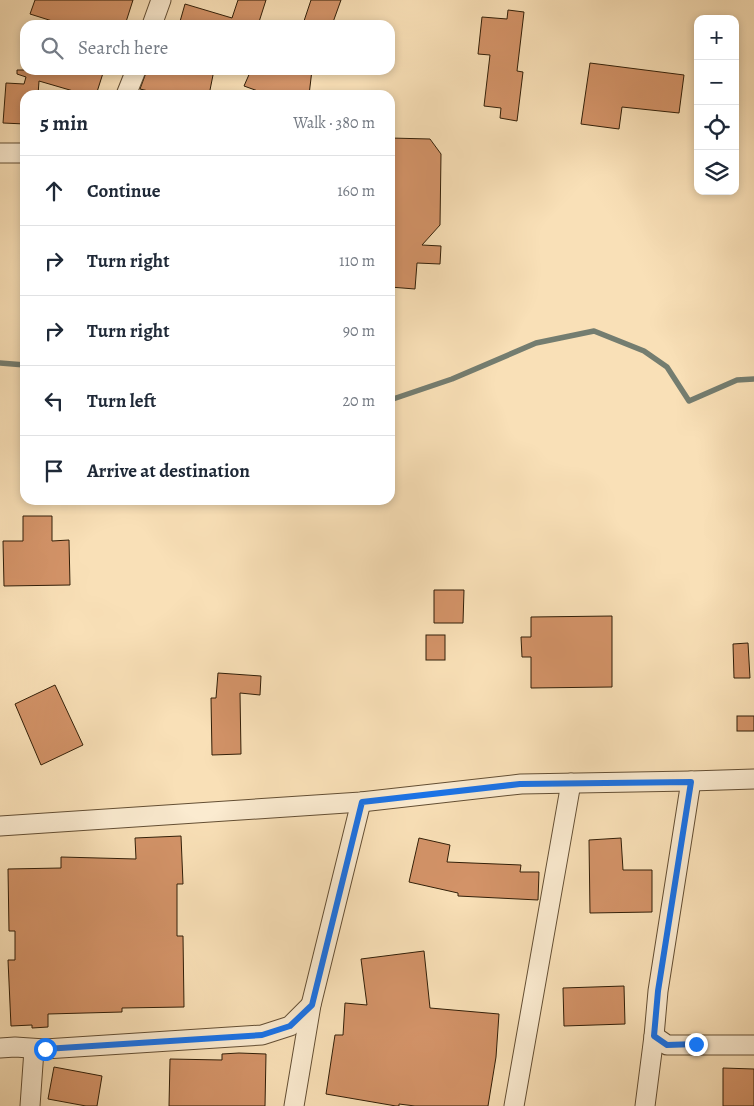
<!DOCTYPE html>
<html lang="en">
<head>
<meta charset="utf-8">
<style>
  body { margin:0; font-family:Alegreya,serif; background:#f2f2f3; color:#1f2937 }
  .controls { position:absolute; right:15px; top:15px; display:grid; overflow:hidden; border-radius:10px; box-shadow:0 2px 8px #0003 }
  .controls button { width:45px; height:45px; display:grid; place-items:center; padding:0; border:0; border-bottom:1px solid #e0e1e3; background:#fff; color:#1f2937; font:25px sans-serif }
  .stop { position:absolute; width:15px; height:15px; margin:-11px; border:4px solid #1a73e8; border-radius:50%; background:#fff }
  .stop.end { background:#1a73e8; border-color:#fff; box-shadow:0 1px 5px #0008 }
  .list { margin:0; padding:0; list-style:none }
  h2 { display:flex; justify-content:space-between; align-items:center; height:65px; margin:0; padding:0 20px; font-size:21px }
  h2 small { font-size:16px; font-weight:400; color:#747a83 }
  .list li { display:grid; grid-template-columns:32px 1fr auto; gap:15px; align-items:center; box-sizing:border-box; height:70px; padding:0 20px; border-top:1px solid #e0e1e3 }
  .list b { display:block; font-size:19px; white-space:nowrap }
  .list em { font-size:16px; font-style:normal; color:#747a83 }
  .icon { flex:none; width:28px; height:28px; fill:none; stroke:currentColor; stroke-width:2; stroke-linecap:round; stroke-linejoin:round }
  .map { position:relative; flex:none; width:754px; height:1106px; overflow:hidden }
  .search { position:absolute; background:#fff; box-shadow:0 2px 8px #0003; left:20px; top:20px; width:375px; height:55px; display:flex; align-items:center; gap:12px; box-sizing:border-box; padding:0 18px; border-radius:15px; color:#747a83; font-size:19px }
  .panel { position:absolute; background:#fff; box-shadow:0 2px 8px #0003; left:20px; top:90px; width:375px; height:415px; border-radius:15px }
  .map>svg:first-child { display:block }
</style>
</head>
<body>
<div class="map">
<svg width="754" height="1106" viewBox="0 0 754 1106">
  <rect width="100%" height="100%" fill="#f9e0b7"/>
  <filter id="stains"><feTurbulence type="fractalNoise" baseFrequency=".004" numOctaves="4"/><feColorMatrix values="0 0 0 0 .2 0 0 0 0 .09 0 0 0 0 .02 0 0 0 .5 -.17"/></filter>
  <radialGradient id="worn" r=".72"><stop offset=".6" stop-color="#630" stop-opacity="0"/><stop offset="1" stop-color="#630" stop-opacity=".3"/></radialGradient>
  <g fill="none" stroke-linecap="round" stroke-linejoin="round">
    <g stroke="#747d70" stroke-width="5.5">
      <path d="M 0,363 L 25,365"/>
      <path d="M 390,400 L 452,379 L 536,343 L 594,331 L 644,351 L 667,367 L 689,401 L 737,380 L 754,379"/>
    </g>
  </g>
  <g fill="#d39368" stroke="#321f08">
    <path d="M 35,0 L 133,0 L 125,25 L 65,25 L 30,14 Z"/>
    <path d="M 238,0 L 266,0 L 258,25 L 179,25 L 185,4 L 232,18 Z"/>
    <path d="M 311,0 L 341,0 L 332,25 L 315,25 L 304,21 Z"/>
    <path d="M 508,10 L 524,12 L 517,71 L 523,72 L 517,121 L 500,118 L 501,108 L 484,106 L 490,55 L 478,54 L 482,17 L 507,19 Z"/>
    <path d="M 590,63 L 684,75 L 679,113 L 622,107 L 619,129 L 581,124 Z"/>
    <path d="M 17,70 L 104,70 L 96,95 L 87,95 L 39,81 L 38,95 L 25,95 L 25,124 L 3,123 L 6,83 L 24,84 L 26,77 L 17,74 Z"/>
    <path d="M 147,70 L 214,70 L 209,95 L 165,95 L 140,89 Z"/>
    <path d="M 251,70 L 312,70 L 309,95 L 269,95 L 244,86 Z"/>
    <path d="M 390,138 L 430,139 L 441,154 L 440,225 L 422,245 L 441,246 L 440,264 L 417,263 L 415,289 L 390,287 Z"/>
    <path d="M 23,516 L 52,516 L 52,541 L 69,540 L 70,585 L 4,586 L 3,541 L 23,541 Z"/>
    <path d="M 434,590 L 464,590 L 463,623 L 434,623 Z"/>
    <path d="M 612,616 L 612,687 L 531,688 L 531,657 L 522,657 L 521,637 L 531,637 L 531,617 Z"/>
    <rect x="426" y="635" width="19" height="25"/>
    <path d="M 748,643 L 750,678 L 734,678 L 733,644 Z"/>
    <path d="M 218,673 L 261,676 L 260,695 L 240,693 L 241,754 L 212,755 L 211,698 L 216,698 Z"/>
    <path d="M 55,685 L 83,745 L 41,765 L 15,704 Z"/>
    <rect x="737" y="716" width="17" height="15"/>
    <path d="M 181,836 L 183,884 L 177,884 L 177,936 L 183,936 L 184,1007 L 122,1008 L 122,1012 L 48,1014 L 48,1027 L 32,1028 L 32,1025 L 11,1026 L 8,960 L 15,960 L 15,931 L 9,931 L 8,869 L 61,868 L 61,857 L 136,859 L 135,838 Z"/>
    <path d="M 419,838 L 450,845 L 447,862 L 521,865 L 520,872 L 539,872 L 538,900 L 458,896 L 458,893 L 409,882 Z"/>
    <path d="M 621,838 L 623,870 L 652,870 L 652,912 L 590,913 L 589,840 Z"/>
    <path d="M 424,951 L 430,1008 L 499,1014 L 496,1057 L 488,1106 L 415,1106 L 399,1104 L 399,1106 L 396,1106 L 326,1094 L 335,1035 L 343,1035 L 345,1003 L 367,1005 L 361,959 Z"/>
    <path d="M 624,986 L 625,1024 L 564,1026 L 563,988 Z"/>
    <path d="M 239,1053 L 266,1054 L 265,1106 L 169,1106 L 170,1059 L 222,1060 L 222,1054 Z"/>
    <path d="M 54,1067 L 102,1076 L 97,1106 L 86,1106 L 48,1099 Z"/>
    <path d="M 723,1068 L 754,1069 L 754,1106 L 723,1106 Z"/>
  </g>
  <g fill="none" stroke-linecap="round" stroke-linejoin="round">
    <g stroke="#644f34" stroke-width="21">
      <g id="minor">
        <path d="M 152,25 L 161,0"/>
        <path d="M 126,95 L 136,70"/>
        <path d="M 0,153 L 25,153"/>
        <path d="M 691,781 L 658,991 L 654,1036 L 667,1045 L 754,1045"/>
        <path d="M 0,826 L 361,802 L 521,784 L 691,781 L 754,779"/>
        <path d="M 0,1048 L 15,1047 L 45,1049 L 262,1035 L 290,1026 L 311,1005"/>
        <path d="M 30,1106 L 34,1050"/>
        <path d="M 294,1106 L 311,1005 L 361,802"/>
        <path d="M 514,1106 L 571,783"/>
        <path d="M 645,1106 L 654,1036"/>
      </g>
    </g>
    <use href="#minor" stroke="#fbebd0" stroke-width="19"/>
  </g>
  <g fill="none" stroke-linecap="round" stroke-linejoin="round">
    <path stroke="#1a73e8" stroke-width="6" d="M 45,1049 L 262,1035 L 290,1026 L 312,1005 L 362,802 L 520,784 L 691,782 L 658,991 L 654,1036 L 667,1045 L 696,1044"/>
  </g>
  <rect width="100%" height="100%" filter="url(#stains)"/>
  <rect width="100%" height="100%" fill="url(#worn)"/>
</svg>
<div class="controls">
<button>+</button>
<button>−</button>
<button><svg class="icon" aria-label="locate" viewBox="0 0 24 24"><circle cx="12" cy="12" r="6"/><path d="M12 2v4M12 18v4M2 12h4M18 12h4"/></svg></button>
<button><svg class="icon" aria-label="layers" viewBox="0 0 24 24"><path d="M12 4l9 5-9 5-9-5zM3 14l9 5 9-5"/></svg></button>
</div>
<div class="stop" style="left:45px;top:1049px"></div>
<div class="stop end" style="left:696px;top:1044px"></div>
<div class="search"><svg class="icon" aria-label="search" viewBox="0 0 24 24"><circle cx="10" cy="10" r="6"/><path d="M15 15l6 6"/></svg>Search here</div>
<section class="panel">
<h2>5 min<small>Walk · 380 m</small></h2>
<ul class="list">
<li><svg class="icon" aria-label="ahead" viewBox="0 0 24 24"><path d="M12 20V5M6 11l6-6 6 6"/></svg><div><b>Continue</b></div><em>160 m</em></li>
<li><svg class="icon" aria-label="right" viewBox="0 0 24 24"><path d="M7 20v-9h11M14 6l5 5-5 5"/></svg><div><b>Turn right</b></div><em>110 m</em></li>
<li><svg class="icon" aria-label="right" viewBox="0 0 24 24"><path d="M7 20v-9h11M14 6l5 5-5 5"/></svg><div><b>Turn right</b></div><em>90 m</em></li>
<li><svg class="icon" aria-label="left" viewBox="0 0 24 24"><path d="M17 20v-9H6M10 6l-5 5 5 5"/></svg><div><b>Turn left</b></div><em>20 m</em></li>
<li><svg class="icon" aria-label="arrive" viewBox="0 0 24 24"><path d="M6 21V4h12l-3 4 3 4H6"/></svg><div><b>Arrive at destination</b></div></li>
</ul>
</section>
</div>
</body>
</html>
